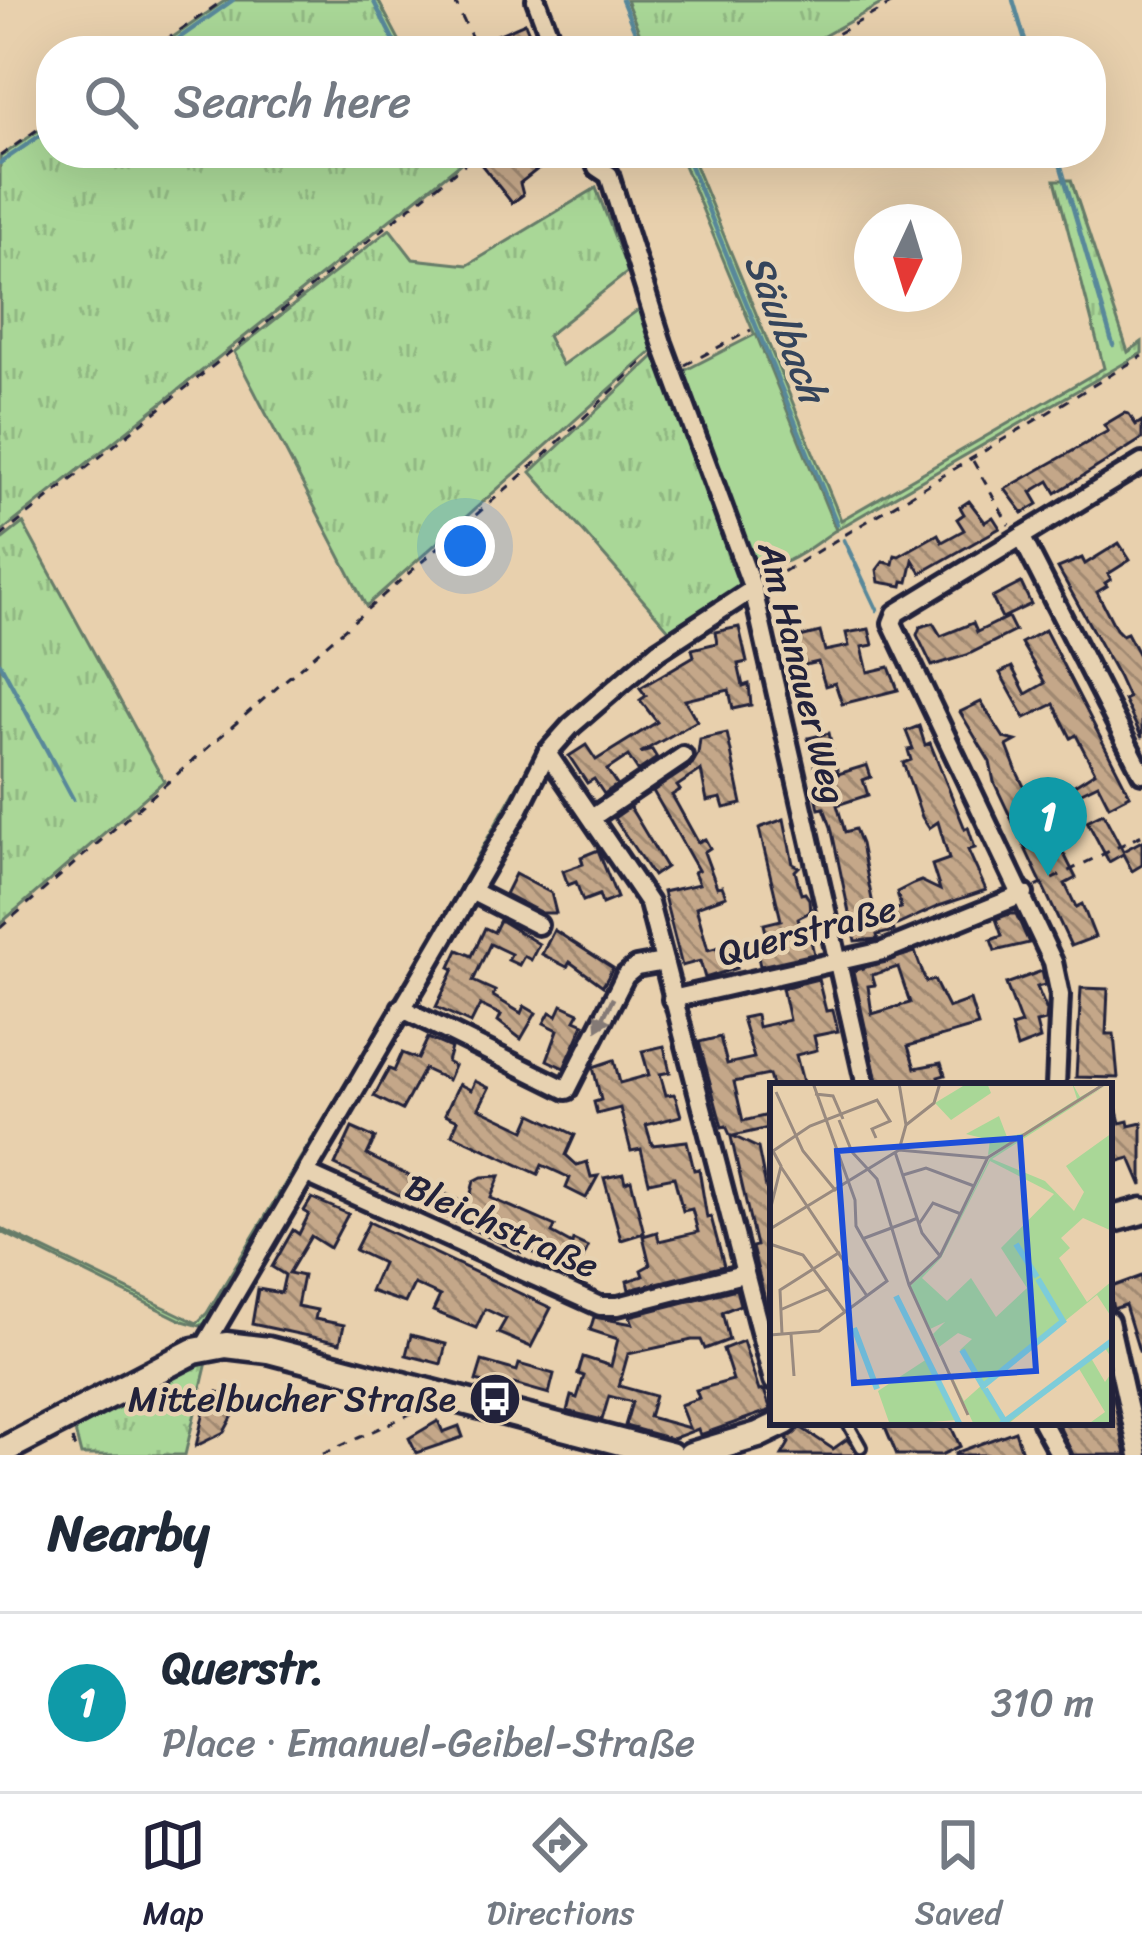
<!DOCTYPE html>
<html lang="en">
<head>
<meta charset="utf-8">
<style>
  body { margin:0; font-family:Sriracha,sans-serif; background:#f6f6f7; color:#1f2937 }
  .compass { position:absolute; left:854px; top:204px; width:108px; height:108px; border-radius:50%; background:#fff; box-shadow:0 12px 48px #0002; rotate:184deg }
  .you { position:absolute; left:465px; top:546px; width:42px; height:42px; margin:-30px; border:9px solid #fff; border-radius:50%; background:#1a73e8; box-shadow:0 0 0 18px #1a73e833 }
  .badge { display:grid; place-items:center; width:78px; height:78px; border-radius:50%; background:#22223b; color:#fff; font-size:39px; font-weight:700 }
  .pin { position:absolute; translate:-50% -99px; filter:drop-shadow(0 3px 6px #0008) }
  .pin::after { content:''; position:absolute; top:63px; width:42px; height:36px; background:inherit; clip-path:polygon(0 0,100% 0,50% 100%) }
  .list { margin:0; padding:0; list-style:none }
  h2 { display:flex; justify-content:space-between; align-items:center; height:156px; margin:0; padding:0 48px; font-size:51px }
  h2 small { font-size:39px; font-weight:400; color:#747a83 }
  .list li { display:grid; grid-template-columns:78px 1fr auto; gap:36px; align-items:center; box-sizing:border-box; height:180px; padding:0 48px; border-top:3px solid #e0e1e3 }
  .list b { display:block; font-size:45px; white-space:nowrap }
  .list p { margin:0; font-size:39px; white-space:nowrap; color:#747a83 }
  .list em { font-size:39px; font-style:normal; color:#747a83 }
  .icon { flex:none; width:66px; height:66px; fill:none; stroke:currentColor; stroke-width:2; stroke-linecap:round; stroke-linejoin:round }
  .map { position:relative; flex:none; width:1142px; height:1455px; overflow:hidden }
  .search { position:absolute; background:#fff; box-shadow:0 12px 48px #0002; left:36px; right:36px; top:36px; height:132px; display:flex; align-items:center; gap:30px; box-sizing:border-box; padding:0 42px; border-radius:48px; color:#747a83; font-size:45px }
  .sheet { height:336px; background:#fff }
  nav { display:flex; justify-content:space-around; align-items:center; box-sizing:border-box; height:168px; border-top:3px solid #e0e1e3; background:#fff; font-size:33px; color:#747a83 }
  nav a { display:grid; justify-items:center; gap:6px }
  nav .on { color:#22223b }
  .map>svg:first-child { display:block }
</style>
</head>
<body>
<div class="map">
<svg width="1142" height="1455" viewBox="0 0 1142 1455">
  <defs>
    <pattern id="grass-tufts" width="24" height="20" patternUnits="userSpaceOnUse" patternTransform="scale(3)"><rect width="24" height="20" fill="#a9d797"/><path d="M3 7l-1-3M5 7V3M7 7l1-3M15 17l-1-3M17 17v-4M19 17l1-3" fill="none" stroke="#91b883"/></pattern>
    <pattern id="building-back-hatch" width="6" height="6" patternUnits="userSpaceOnUse" patternTransform="scale(3)"><rect width="6" height="6" fill="#c4a789"/><path d="M-1 5l2 2M0 0l6 6M5-1l2 2" fill="none" stroke="#9f8871"/></pattern>
  </defs>
  <rect width="100%" height="100%" fill="#e8d0ad"/>
  <filter id="ink" filterUnits="userSpaceOnUse"><feTurbulence type="fractalNoise" baseFrequency=".00833" numOctaves="2"/><feDisplacementMap in="SourceGraphic" scale="24" xChannelSelector="R" yChannelSelector="G"/><feConvolveMatrix kernelMatrix="1 2 1 2 8 2 1 2 1" color-interpolation-filters="sRGB"/></filter>
  <g filter="url(#ink)">
    <g fill="url(#grass-tufts)" stroke="#667c69" stroke-width="3">
      <path d="M 226,0 L 378,0 L 405,51 L 153,51 Z"/>
      <path d="M 626,0 L 888,0 L 797,51 L 647,51 Z"/>
      <path d="M 51,122 L 51,153 L 458,153 L 462,162 L 0,533 L 0,157 Z"/>
      <path d="M 679,153 L 690,153 L 841,520 L 1104,368 L 1055,180 L 1071,180 L 1128,352 L 1142,342 L 1142,353 L 836,530 Z"/>
      <path d="M 596,188 L 628,272 L 547,336 L 562,365 L 642,307 L 657,347 L 366,606 L 234,352 L 390,229 L 413,259 L 468,265 Z"/>
      <path d="M 661,350 L 747,579 L 565,724 L 212,1319 L 200,1326 L 183,1321 L 0,1231 L 0,1228 L 197,1323 L 207,1313 L 394,1003 L 544,739 L 671,632 L 531,472 Z"/>
      <path d="M 23,523 L 164,781 L 0,924 L 0,541 Z"/>
      <path d="M 207,1362 L 185,1455 L 81,1455 L 74,1427 Z"/>
    </g>
    <path fill="#a9d797" stroke="#667c69" stroke-width="3" d="M 756,334 L 836,530 C 815,543 780,575 755,564 L 682,372 Z"/>
    <g fill="none" stroke-linecap="round" stroke-linejoin="round">
      <g stroke="#59889a" stroke-width="4.5">
        <path d="M 373,0 L 399,51"/>
        <path d="M 622,0 L 643,51"/>
        <path d="M 1013,0 L 1028,51"/>
        <path d="M 161,51 L 233,0"/>
        <path d="M 451,153 L 455,159"/>
        <path d="M 685,153 L 837,524"/>
        <path d="M 1057,153 L 1113,345"/>
        <path d="M 0,163 L 51,128"/>
        <path d="M 844,540 L 877,610"/>
        <path d="M 0,663 L 73,799"/>
      </g>
    </g>
    <g fill="url(#building-back-hatch)" stroke="#22223b" stroke-width="3" fill-rule="evenodd">
      <path d="M 525,23 L 530,35 L 535,33 L 541,51 L 514,51 L 512,45 L 502,49 L 497,35 Z"/>
      <path d="M 494,153 L 542,153 L 548,161 L 520,183 L 523,195 L 512,203 L 480,163 Z"/>
      <path d="M 1124,413 L 1129,414 L 1136,425 L 1142,421 L 1142,439 L 1056,493 L 1049,481 L 1031,492 L 1038,504 L 1023,513 L 1005,489 L 1108,431 L 1104,425 Z"/>
      <path d="M 969,501 L 985,522 L 993,517 L 1000,528 L 921,573 L 913,560 L 908,582 L 903,581 L 902,586 L 879,582 L 877,570 L 883,562 L 893,564 L 895,555 L 899,556 L 938,534 L 942,542 L 964,530 L 957,519 L 964,514 L 960,507 Z"/>
      <path d="M 1119,543 L 1130,560 L 1108,574 L 1111,579 L 1105,583 L 1107,586 L 1097,592 L 1116,629 L 1122,635 L 1127,633 L 1142,661 L 1142,738 L 1124,700 L 1128,698 L 1118,676 L 1058,568 L 1082,558 L 1085,564 Z"/>
      <path d="M 1021,583 L 1031,604 L 1002,618 L 992,598 Z"/>
      <path d="M 1008,617 L 1015,631 L 967,655 L 932,666 L 917,635 L 920,627 L 933,623 L 941,636 L 973,623 L 977,632 Z"/>
      <path d="M 739,627 L 747,662 L 738,664 L 743,686 L 749,684 L 751,705 L 733,709 L 729,690 L 685,700 L 697,721 L 640,753 L 652,750 L 657,758 L 638,771 L 628,756 L 607,770 L 617,785 L 604,794 L 594,779 L 587,783 L 569,756 L 586,745 L 596,760 L 657,722 L 640,700 L 646,696 L 640,688 L 694,656 L 692,649 L 717,643 L 715,632 Z"/>
      <path d="M 869,629 L 873,645 L 862,647 L 868,672 L 889,667 L 898,690 L 842,704 L 835,683 L 825,686 L 818,662 L 792,668 L 788,640 L 820,632 L 825,651 L 849,646 L 846,633 Z"/>
      <path d="M 1045,630 L 1130,795 L 1109,806 L 1098,784 L 1069,798 L 1065,791 L 1095,772 L 1076,735 L 1071,738 L 1054,704 L 1025,718 L 1000,673 L 1012,667 L 1026,694 L 1045,683 L 1021,643 Z"/>
      <path d="M 981,702 L 1004,738 L 1016,741 L 1007,746 L 1017,772 L 1044,829 L 1050,826 L 1076,878 L 1065,884 L 1076,907 L 1082,904 L 1095,937 L 1071,946 L 994,782 L 990,762 L 960,712 Z"/>
      <path d="M 919,726 L 925,745 L 930,743 L 965,829 L 968,827 L 975,848 L 968,850 L 986,890 L 939,906 L 893,927 L 894,931 L 877,935 L 878,939 L 855,941 L 831,827 L 824,808 L 819,809 L 815,790 L 820,789 L 808,738 L 829,733 L 838,774 L 867,765 L 871,777 L 863,780 L 868,795 L 837,805 L 845,832 L 855,829 L 861,844 L 875,915 L 901,908 L 897,892 L 913,884 L 921,881 L 940,890 L 932,865 L 949,859 L 938,822 L 929,828 L 922,817 L 903,763 L 911,760 L 908,750 L 913,749 L 906,731 Z"/>
      <path d="M 727,733 L 742,804 L 724,808 L 721,798 L 707,801 L 701,770 L 677,786 L 680,790 L 672,795 L 698,842 L 705,839 L 710,848 L 704,852 L 717,887 L 722,886 L 726,896 L 696,907 L 708,950 L 731,944 L 737,968 L 705,978 L 700,961 L 682,966 L 663,892 L 699,884 L 694,872 L 698,870 L 653,791 L 691,766 L 698,754 L 700,739 Z"/>
      <path d="M 630,807 L 666,867 L 653,876 L 614,818 Z"/>
      <path d="M 1103,813 L 1123,851 L 1142,841 L 1142,865 L 1132,871 L 1123,854 L 1109,862 L 1087,821 Z"/>
      <path d="M 784,819 L 793,864 L 799,867 L 795,871 L 801,894 L 805,893 L 809,899 L 810,912 L 798,918 L 804,943 L 811,941 L 814,954 L 760,966 L 756,948 L 769,945 L 764,924 L 781,920 L 759,828 Z"/>
      <path d="M 598,850 L 617,898 L 602,904 L 599,895 L 583,901 L 576,882 L 568,885 L 563,871 L 583,864 L 581,857 Z"/>
      <path d="M 515,874 L 551,893 L 556,913 L 542,913 L 505,894 Z"/>
      <path d="M 1009,914 L 1016,914 L 1029,943 L 995,951 L 991,940 L 1002,936 L 996,919 Z"/>
      <path d="M 500,920 L 539,944 L 531,960 L 524,956 L 519,965 L 508,960 L 511,954 L 490,944 L 473,981 L 495,991 L 493,996 L 521,1013 L 524,1006 L 536,1013 L 521,1039 L 498,1021 L 501,1015 L 480,1005 L 471,1023 L 436,1007 L 454,969 L 450,967 L 458,950 L 472,956 L 485,928 L 494,932 Z"/>
      <path d="M 554,930 L 613,968 L 603,986 L 570,962 L 567,967 L 542,954 Z"/>
      <path d="M 915,952 L 926,982 L 934,980 L 948,1008 L 970,1000 L 978,1026 L 908,1046 L 915,1068 L 941,1063 L 945,1075 L 938,1077 L 940,1086 L 878,1086 L 853,971 ZM 898,967 L 910,1003 L 872,1014 L 868,986 L 875,985 L 872,975 Z"/>
      <path d="M 1042,971 L 1045,985 L 1037,987 L 1047,1011 L 1046,1021 L 1036,1023 L 1040,1039 L 1017,1048 L 1011,1027 L 1021,1024 L 1006,984 Z"/>
      <path d="M 818,979 L 826,1011 L 833,1010 L 838,1031 L 814,1036 L 817,1050 L 796,1055 L 804,1086 L 772,1086 L 769,1075 L 734,1082 L 743,1121 L 773,1114 L 773,1127 L 733,1136 L 758,1148 L 766,1188 L 773,1186 L 773,1255 L 768,1256 L 773,1274 L 771,1323 L 752,1247 L 756,1246 L 731,1137 L 726,1126 L 722,1127 L 699,1042 L 720,1037 L 727,1064 L 754,1058 L 742,1018 L 756,1015 L 758,1027 L 789,1020 L 782,988 Z"/>
      <path d="M 1081,988 L 1108,989 L 1106,1034 L 1114,1034 L 1118,1078 L 1076,1077 Z"/>
      <path d="M 562,1005 L 579,1013 L 575,1020 L 584,1024 L 564,1068 L 547,1060 L 558,1030 L 544,1023 L 550,1012 L 557,1016 Z"/>
      <path d="M 428,1038 L 451,1048 L 447,1062 L 454,1066 L 448,1080 L 424,1069 L 402,1110 L 374,1096 L 389,1069 L 394,1071 L 402,1053 L 418,1059 Z"/>
      <path d="M 664,1046 L 670,1072 L 660,1074 L 666,1095 L 674,1094 L 676,1098 L 681,1116 L 646,1125 L 652,1145 L 687,1141 L 694,1170 L 699,1169 L 707,1218 L 711,1217 L 724,1266 L 629,1290 L 627,1281 L 643,1276 L 641,1270 L 650,1265 L 643,1236 L 657,1232 L 659,1241 L 698,1232 L 692,1209 L 683,1211 L 674,1177 L 649,1182 L 641,1149 L 631,1151 L 620,1108 L 597,1114 L 594,1102 L 601,1100 L 593,1067 L 614,1060 L 620,1083 L 649,1075 L 642,1051 Z"/>
      <path d="M 475,1081 L 489,1088 L 479,1108 L 525,1130 L 532,1114 L 575,1135 L 566,1155 L 577,1165 L 587,1162 L 591,1177 L 598,1176 L 586,1198 L 566,1188 L 570,1178 L 542,1165 L 538,1174 L 452,1134 L 458,1120 L 445,1114 L 459,1084 L 471,1090 Z"/>
      <path d="M 1113,1094 L 1120,1123 L 1128,1121 L 1129,1126 L 1142,1123 L 1142,1186 L 1130,1158 L 1109,1164 L 1109,1095 Z"/>
      <path d="M 352,1128 L 375,1138 L 367,1155 L 468,1205 L 474,1181 L 482,1177 L 500,1176 L 491,1198 L 555,1226 L 552,1233 L 572,1244 L 573,1240 L 588,1247 L 575,1276 L 540,1261 L 542,1257 L 522,1248 L 521,1252 L 335,1165 Z"/>
      <path d="M 623,1174 L 625,1182 L 631,1180 L 644,1233 L 621,1240 L 604,1178 Z"/>
      <path d="M 312,1198 L 348,1214 L 330,1248 L 311,1236 L 289,1273 L 303,1276 L 297,1306 L 317,1310 L 315,1319 L 344,1325 L 340,1343 L 252,1324 L 258,1289 L 281,1293 L 285,1275 L 272,1267 L 293,1230 L 299,1234 L 309,1214 L 304,1211 Z"/>
      <path d="M 369,1222 L 551,1308 L 531,1347 L 498,1333 L 506,1319 L 485,1309 L 476,1328 L 433,1311 L 440,1296 L 414,1284 L 405,1303 L 370,1291 L 382,1263 L 355,1250 Z"/>
      <path d="M 1142,1276 L 1142,1350 L 1139,1351 L 1125,1305 L 1113,1309 L 1109,1288 Z"/>
      <path d="M 736,1289 L 740,1305 L 722,1312 L 729,1340 L 705,1349 L 701,1340 L 692,1340 L 628,1354 L 619,1386 L 655,1396 L 649,1417 L 689,1428 L 680,1405 L 699,1398 L 696,1390 L 733,1380 L 723,1349 L 743,1341 L 759,1391 L 764,1390 L 771,1410 L 700,1435 L 698,1429 L 672,1439 L 625,1426 L 632,1402 L 609,1396 L 602,1420 L 567,1411 L 571,1396 L 577,1398 L 584,1376 L 578,1374 L 583,1357 L 611,1366 L 618,1339 L 590,1330 L 594,1317 L 633,1324 L 630,1316 Z"/>
      <path d="M 411,1335 L 446,1344 L 441,1364 L 406,1355 Z"/>
      <path d="M 482,1361 L 517,1371 L 519,1364 L 554,1374 L 549,1394 L 514,1384 L 512,1391 L 476,1381 Z"/>
      <path d="M 218,1392 L 242,1399 L 224,1432 L 196,1446 L 207,1399 L 216,1401 Z"/>
      <path d="M 1109,1395 L 1113,1395 L 1126,1455 L 1073,1455 L 1057,1422 L 1109,1422 Z"/>
      <path d="M 438,1421 L 443,1432 L 459,1426 L 463,1437 L 416,1453 L 409,1438 Z"/>
      <path d="M 883,1422 L 949,1422 L 960,1446 L 941,1455 L 897,1455 Z"/>
      <path d="M 800,1427 L 833,1449 L 847,1439 L 859,1455 L 782,1455 L 789,1443 L 787,1439 Z"/>
      <path d="M 1015,1431 L 1023,1455 L 955,1455 L 955,1453 Z"/>
    </g>
    <g fill="none" stroke-linecap="round" stroke-linejoin="round">
      <g stroke="#22223b" stroke-width="16">
        <path id="lane" d="M 847,1422 L 861,1447"/>
      </g>
      <g stroke="#22223b" stroke-width="26">
        <g id="street">
          <path d="M 536,0 L 555,51"/>
          <path d="M 592,153 L 597,167 L 609,175 L 662,343 L 753,589 L 866,1086"/>
          <path d="M 1022,538 L 1142,773"/>
          <path d="M 547,753 L 649,903 L 773,1381"/>
          <path d="M 593,817 L 683,756"/>
          <path d="M 471,891 L 538,925"/>
          <path d="M 672,999 L 883,951 L 1024,894"/>
          <path d="M 401,1008 L 567,1090 L 625,976 L 636,967 L 664,962"/>
          <path d="M 1056,1086 L 1060,995 L 1053,962 L 892,623 L 896,613 L 1142,463"/>
          <path d="M 309,1175 L 600,1306 L 618,1306 L 743,1274"/>
          <path d="M 1109,1321 L 1139,1455"/>
          <path d="M 204,1347 L 518,811 L 547,753 L 571,726 L 658,651 L 753,589"/>
          <path d="M 1042,1422 L 1060,1455"/>
        </g>
      </g>
      <g stroke="#22223b" stroke-width="33">
        <g id="secondary">
          <path d="M 1109,1220 L 1142,1211"/>
          <path d="M 0,1452 L 194,1351 L 226,1345 L 268,1350 L 670,1455"/>
          <path d="M 691,1455 L 758,1435 L 785,1422"/>
        </g>
      </g>
      <g stroke="#22223b" stroke-width="3" stroke-dasharray="9 9" stroke-linecap="butt">
        <path d="M 454,0 L 478,51"/>
        <path d="M 150,51 L 224,0"/>
        <path d="M 806,51 L 898,0"/>
        <path d="M 0,156 L 51,120"/>
        <path d="M 685,365 L 751,330"/>
        <path d="M 973,461 L 1009,525"/>
        <path d="M 0,537 L 478,153"/>
        <path d="M 768,581 L 1142,356"/>
        <path d="M 1036,887 L 1142,835"/>
        <path d="M 0,928 L 538,461 L 648,357"/>
        <path d="M 72,1439 L 77,1455"/>
        <path d="M 323,1454 L 419,1410"/>
      </g>
      <use href="#lane" stroke="#e7d2b1" stroke-width="8"/>
      <use href="#street" stroke="#e7d2b1" stroke-width="16"/>
      <use href="#secondary" stroke="#e7d2b1" stroke-width="24"/>
    </g>
    <defs><path id="oneway-solid" d="M-6-.8H1V-3.2L6.5 0L1 3.2V.8H-6Z" transform="scale(3)"/></defs>
    <use fill="#847a76" href="#oneway-solid" transform="translate(605 1014) rotate(117)"/>
  </g>
  <defs>
    <g id="bus-disc" transform="scale(2.7)"><circle r="9.5" fill="#22223b" stroke="#e7d2b1"/><path d="M-5-6H5V4H4V6H2V4H-2V6H-4V4H-5ZM-3.5-4V0h7V-4ZM-3.5 1.2v1.5H-2V1.2ZM2 1.2v1.5H3.5V1.2Z" fill="#fff"/></g>
  </defs>
  <g fill-rule="evenodd">
    <use href="#bus-disc" x="495" y="1399"/>
  </g>
  <g text-anchor="middle" dominant-baseline="central" stroke-width="9" stroke-linejoin="round" paint-order="stroke">
    <g font-size="36" fill="#22223b" stroke="#e7d2b1">
      <text transform="translate(802 673) rotate(76)">Am Hanauer Weg</text>
      <text transform="translate(807 931) rotate(-15)">Querstraße</text>
      <text transform="translate(502 1226) rotate(24)">Bleichstraße</text>
    </g>
    <g font-size="36" fill="#22223b" stroke="#e7d2b1" text-anchor="end">
      <text x="456" y="1399">Mittelbucher Straße</text>
    </g>
    <g font-size="39" font-style="italic" fill="#34445b" stroke="#e7d2b1">
      <text transform="translate(786 328) rotate(68)">Säulbach</text>
    </g>
  </g>
  <g transform="translate(770 1083)">
    <rect width="342" height="342" fill="#e8d0ad"/>
    <path d="M 198,0 L 217,0 L 221,10 L 181,37 L 165,20 ZM 302,0 L 310,14 L 335,0 L 284,34 L 340,0 L 222,76 L 275,98 L 304,128 L 314,109 L 296,83 L 342,50 L 342,148 L 313,135 L 291,155 L 300,165 L 289,175 L 317,219 L 342,198 L 342,235 L 327,212 L 215,303 L 235,337 L 342,257 L 342,276 L 335,265 L 321,275 L 335,299 L 342,289 L 342,342 L 317,342 L 335,329 L 308,284 L 237,342 L 204,342 L 176,281 L 194,318 L 212,302 L 190,267 L 202,256 L 188,250 L 169,264 L 163,251 L 175,239 L 160,246 L 140,203 L 170,175 L 220,75 L 279,37 L 218,72 L 220,57 L 196,51 L 229,33 L 237,54 L 254,50 L 307,16 ZM 220,78 L 284,111 L 231,165 L 257,205 L 226,234 L 201,195 L 177,218 L 152,195 L 171,175 ZM 157,276 L 187,337 L 120,342 L 108,308 Z" fill="#a9d797" fill-rule="evenodd"/>
    <path fill="none" stroke="#7dccd9" stroke-width="6" d="M 246,161 L 267,194M 126,213 L 190,342M 84,245 L 107,306M 192,267 L 213,303 L 293,238 L 268,196M 215,306 L 235,339M 230,342 L 342,258"/>
    <path fill="none" stroke="#998a7f" stroke-width="3" d="M 129,0 L 136,42 L 129,67M 6,9 L 33,68 L 66,108M 45,11 L 63,13 L 73,36M 69,37 L 82,69 L 107,96 L 139,202 L 198,332M 136,42 L 164,20 L 170,0M 3,68 L 40,43 L 107,17 L 120,38 L 102,46 L 106,55M 125,69 L 152,150 L 170,173M 11,84 L 97,213M 133,92 L 156,85 L 204,103M 0,128 L 11,83 L 3,68M 149,141 L 163,120 L 191,131M 0,146 L 129,67 L 217,75 L 336,0M 92,156 L 148,135M 0,161 L 33,172 L 75,229M 139,202 L 170,173 L 218,74M 10,227 L 58,206M 12,251 L 10,207 L 70,169M 21,251 L 24,293M 0,252 L 49,248 L 117,198 L 86,143 L 85,117 L 43,0M 0,256 L 0,326"/>
    <path fill="#1d4ed8" fill-opacity="0.15" stroke="#1d4ed8" stroke-width="6" d="M 250,55 L 266,288 L 84,300 L 67,68 Z"/>
    <rect width="342" height="342" fill="none" stroke="#22223b" stroke-width="6"/>
  </g>
</svg>
<svg class="compass" viewBox="-18 -18 36 36"><path d="M0-13l5 13h-10z" fill="#e53935"/><path d="M0 13l5-13h-10z" fill="#747a83"/></svg>
<div class="you"></div>
<div class="pin badge" style="left:1048px;top:876px;background:#0f9aa8">1</div>
<div class="search"><svg class="icon" aria-label="search" viewBox="0 0 24 24"><circle cx="10" cy="10" r="6"/><path d="M15 15l6 6"/></svg>Search here</div>
</div>
<section class="sheet">
<h2>Nearby<small></small></h2>
<ul class="list">
<li><span class="badge" style="background:#0f9aa8">1</span><div><b>Querstr.</b><p>Place · Emanuel-Geibel-Straße</p></div><em>310 m</em></li>
</ul>
</section>
<nav>
<a class="on"><svg class="icon" aria-label="map" viewBox="0 0 24 24"><path d="M3 6l6-2 6 2 6-2v14l-6 2-6-2-6 2zM9 4v14M15 6v14"/></svg>Map</a>
<a><svg class="icon" aria-label="directions" viewBox="0 0 24 24"><path d="M12 3l9 9-9 9-9-9zM9 14v-3h6M13 9l2 2-2 2"/></svg>Directions</a>
<a><svg class="icon" aria-label="saved" viewBox="0 0 24 24"><path d="M7 4h10v16l-5-4-5 4z"/></svg>Saved</a>
</nav>
</body>
</html>
